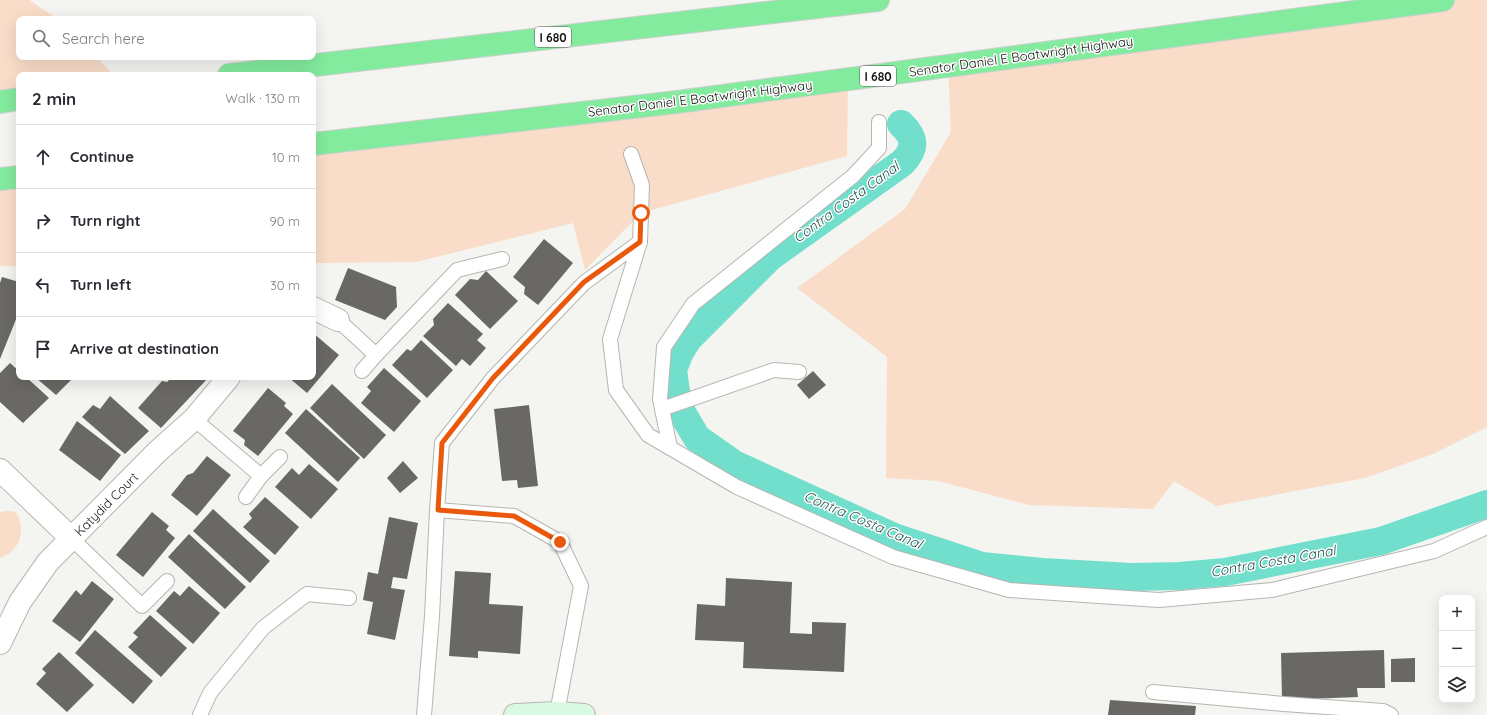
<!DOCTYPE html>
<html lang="en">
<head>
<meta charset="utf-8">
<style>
  body { margin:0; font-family:Quicksand,sans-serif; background:#f7f7f7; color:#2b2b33 }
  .controls { position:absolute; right:12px; bottom:12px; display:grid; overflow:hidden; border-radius:8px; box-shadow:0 4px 16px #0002 }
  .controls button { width:36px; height:36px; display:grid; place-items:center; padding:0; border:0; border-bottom:1px solid #e1e1e2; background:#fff; color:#2b2b33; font:20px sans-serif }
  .stop { position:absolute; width:12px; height:12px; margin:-9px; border:3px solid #ea580c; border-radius:50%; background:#fff }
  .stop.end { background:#ea580c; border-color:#fff; box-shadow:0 1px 4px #0008 }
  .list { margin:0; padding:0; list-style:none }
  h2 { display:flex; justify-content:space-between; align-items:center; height:52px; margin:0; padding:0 16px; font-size:17px }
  h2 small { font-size:13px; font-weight:400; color:#7c7c81 }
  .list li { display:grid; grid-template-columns:26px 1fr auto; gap:12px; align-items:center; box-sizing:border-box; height:64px; padding:0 16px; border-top:1px solid #e1e1e2 }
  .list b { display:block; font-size:15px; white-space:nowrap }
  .list em { font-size:13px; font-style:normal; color:#7c7c81 }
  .icon { flex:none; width:22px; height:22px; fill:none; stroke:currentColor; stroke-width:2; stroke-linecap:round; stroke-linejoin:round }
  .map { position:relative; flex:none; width:1487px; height:715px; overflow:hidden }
  .search { position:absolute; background:#fff; box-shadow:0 4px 16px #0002; left:16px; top:16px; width:300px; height:44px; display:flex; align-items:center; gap:10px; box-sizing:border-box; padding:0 14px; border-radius:8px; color:#7c7c81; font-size:15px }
  .panel { position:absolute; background:#fff; box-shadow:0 4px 16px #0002; left:16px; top:72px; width:300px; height:308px; border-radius:8px }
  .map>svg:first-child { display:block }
</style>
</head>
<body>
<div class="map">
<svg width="1487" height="715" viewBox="0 0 1487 715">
  <rect width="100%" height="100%" fill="#f4f5f1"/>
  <g fill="#f9ddc8">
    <path d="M 0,0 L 29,0 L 58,19 L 19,19 L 19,57 L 97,57 L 113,75 L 19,75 L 19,100 L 0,102 Z"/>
    <path d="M 1443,0 L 1487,0 L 1487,427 L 1433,454 L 1365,478 L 1216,506 L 1174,481 L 1153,509 L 1029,505 L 938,481 L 886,478 L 887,357 L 797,288 L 905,209 L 951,132 L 948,66 Z"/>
    <path d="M 848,80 L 847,156 L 641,213 L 585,270 L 573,223 L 416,262 L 313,263 L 313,144 Z"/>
    <path d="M 19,177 L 19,266 L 0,266 L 0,179 Z"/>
    <path d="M 8,511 L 16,512 C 26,530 21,551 0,558 L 0,512 Z"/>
  </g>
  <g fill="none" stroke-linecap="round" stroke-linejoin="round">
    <path stroke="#71dfcc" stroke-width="28" d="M 901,124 C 916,138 916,149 902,163 L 770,257 L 688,339 L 679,354 L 673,370 L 678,406 L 697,438 L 734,464 L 894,537 L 982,566 L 1042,572 L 1131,577 L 1180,576 L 1225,572 L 1381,541 L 1487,504"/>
  </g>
  <g fill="#696864">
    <path d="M 544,239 L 573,263 L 538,305 L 524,294 L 525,287 L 513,277 Z"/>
    <path d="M 348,268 L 396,287 L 397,307 L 385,320 L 335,300 Z"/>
    <path d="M 486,271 L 518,301 L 490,329 L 455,295 L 470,279 L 478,280 Z"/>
    <path d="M 2,277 L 19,282 L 19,312 L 0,359 L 0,283 Z"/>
    <path d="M 448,303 L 483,334 L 477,340 L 486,348 L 470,366 L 462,359 L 456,366 L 423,336 L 434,325 L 433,319 Z"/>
    <path d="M 313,333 L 339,355 L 307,393 L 288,377 L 313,377 Z"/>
    <path d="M 421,340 L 453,370 L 427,398 L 392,365 L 407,349 L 411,351 Z"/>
    <path d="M 10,363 L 19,371 L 19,377 L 26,377 L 49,398 L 23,423 L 0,402 L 0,373 Z"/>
    <path d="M 384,368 L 421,401 L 394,432 L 361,403 L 371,391 L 367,387 Z"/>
    <path d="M 813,371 L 826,385 L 809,399 L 797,385 Z"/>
    <path d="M 35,377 L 74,377 L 56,395 Z"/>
    <path d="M 172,377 L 209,377 L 161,428 L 138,408 L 162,381 L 167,382 Z"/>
    <path d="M 332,384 L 386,435 L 364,459 L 310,408 Z"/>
    <path d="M 268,388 L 286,403 L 284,406 L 293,414 L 258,456 L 244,445 L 245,440 L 233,431 Z"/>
    <path d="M 110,396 L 149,431 L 125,454 L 82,417 L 93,405 L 100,409 Z"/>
    <path d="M 529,405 L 538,486 L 518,488 L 517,480 L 502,481 L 494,409 Z"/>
    <path d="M 306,409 L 360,458 L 338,482 L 285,433 Z"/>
    <path d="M 77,421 L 121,455 L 100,481 L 59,450 Z"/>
    <path d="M 207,456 L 231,475 L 197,516 L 171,495 L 187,475 L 193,473 Z"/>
    <path d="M 403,461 L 418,478 L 400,493 L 387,478 Z"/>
    <path d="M 309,464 L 338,489 L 311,519 L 275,487 L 292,468 L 299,475 Z"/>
    <path d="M 265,497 L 299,527 L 275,555 L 243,527 L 252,518 L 249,514 Z"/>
    <path d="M 213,509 L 270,561 L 250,583 L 193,531 Z"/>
    <path d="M 152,512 L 169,526 L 166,530 L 175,538 L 143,577 L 116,555 Z"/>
    <path d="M 389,517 L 418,523 L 407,579 L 393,577 L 391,588 L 405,590 L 395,640 L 367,634 L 373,602 L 363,600 L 368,572 L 378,574 Z"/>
    <path d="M 189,534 L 246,587 L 225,609 L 168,557 Z"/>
    <path d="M 455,571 L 491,573 L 489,604 L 523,606 L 520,654 L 478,651 L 478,658 L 449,656 Z"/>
    <path d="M 726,578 L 792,582 L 790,633 L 812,634 L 812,622 L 846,623 L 844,672 L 743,668 L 744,642 L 695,640 L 697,604 L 725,606 Z"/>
    <path d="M 92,581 L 114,599 L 80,642 L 52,621 L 76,590 L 81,595 Z"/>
    <path d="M 189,586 L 220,613 L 193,644 L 156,611 L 174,591 L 180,596 Z"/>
    <path d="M 150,615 L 187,648 L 161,677 L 128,647 L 138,637 L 133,633 Z"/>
    <path d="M 95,630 L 153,681 L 133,704 L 75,653 Z"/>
    <path d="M 1384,650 L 1385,688 L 1357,688 L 1358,697 L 1282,700 L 1281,653 Z"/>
    <path d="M 59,652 L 94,685 L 67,712 L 36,684 L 46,673 L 42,669 Z"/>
    <path d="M 1415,658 L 1415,682 L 1391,682 L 1391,659 Z"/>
    <path d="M 1110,700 L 1196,706 L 1195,715 L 1108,715 Z"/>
  </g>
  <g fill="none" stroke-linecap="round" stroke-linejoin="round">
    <g stroke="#b5b6b2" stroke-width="16">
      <g id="lane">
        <path d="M 631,154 L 642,185 L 640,242"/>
        <path d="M 338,320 L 376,355 L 457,270 L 502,259"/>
        <path d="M 362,371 L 376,355"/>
        <path d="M 662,409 L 774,370 L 799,372"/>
        <path d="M 194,419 L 261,476"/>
        <path d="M 670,448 L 660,399 L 664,347 L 693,304 L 853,176 L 879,148 L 879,122"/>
        <path d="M 246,497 L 261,476 L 280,457"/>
        <path d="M 437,510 L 442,443 L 493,378 L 584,283 L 640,242 L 610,339 L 616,390 L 648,435 L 737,487 L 893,557 L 1009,590 L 1159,600 L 1272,590 L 1434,551 L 1487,527"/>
        <path d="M 72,539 L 142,606 L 167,581"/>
        <path d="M 1153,692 L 1284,704 L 1383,711 L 1391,715"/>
        <path d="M 200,715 L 210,693 L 263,628 L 307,594 L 349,598"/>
        <path d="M 424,715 L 432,616 L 437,510 L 514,516 L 560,542 L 581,586 L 557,713"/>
      </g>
    </g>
    <g stroke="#b5b6b2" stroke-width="24">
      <g id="street">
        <path d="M 313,308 L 338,320"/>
        <path d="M 0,470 L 72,539"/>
        <path d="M 0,643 L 20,602 L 48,562 L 157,452 L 194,419 L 229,377"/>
      </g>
    </g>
    <g stroke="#b5b6b2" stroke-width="24">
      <path id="secondary" d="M 515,715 L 557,713 L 584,715"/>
    </g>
    <g stroke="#d0d0d0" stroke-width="24">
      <g id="highway">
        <path d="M 229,75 L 878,0"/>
        <path d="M 0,102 L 19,99"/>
        <path d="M 313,144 L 677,102 L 1443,0"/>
        <path d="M 0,179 L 19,177"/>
      </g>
    </g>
    <use href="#lane" stroke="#fff" stroke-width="14"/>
    <use href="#street" stroke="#fff" stroke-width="22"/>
    <use href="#secondary" stroke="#daf9e2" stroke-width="22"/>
    <use href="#highway" stroke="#83eb9d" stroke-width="22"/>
  </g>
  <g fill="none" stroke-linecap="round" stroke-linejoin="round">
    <path stroke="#ea580c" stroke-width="5" d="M 560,542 L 514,516 L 438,510 L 442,443 L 493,378 L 584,282 L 640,242 L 641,213"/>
  </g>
  <g text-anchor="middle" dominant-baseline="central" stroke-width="3" stroke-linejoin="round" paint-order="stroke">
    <g fill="#fff" stroke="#5a5a59" stroke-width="1">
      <rect x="535" y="27" width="36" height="20" rx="3"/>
      <rect x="860" y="66" width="36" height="20" rx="3"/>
    </g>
    <g font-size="12" font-weight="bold" fill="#131412">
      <text x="553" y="37">I 680</text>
      <text x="878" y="76">I 680</text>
    </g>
    <g font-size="13" fill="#131412" stroke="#fff">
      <text transform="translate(1021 56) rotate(-8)">Senator Daniel E Boatwright Highway</text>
      <text transform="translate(700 98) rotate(-7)">Senator Daniel E Boatwright Highway</text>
      <text transform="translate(106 504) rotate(-45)">Katydid Court</text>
    </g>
    <g font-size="14" font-style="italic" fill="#21514a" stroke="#fff">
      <text transform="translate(846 202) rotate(-36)">Contra Costa Canal</text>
      <text transform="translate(863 520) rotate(23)">Contra Costa Canal</text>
      <text transform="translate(1273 561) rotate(-10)">Contra Costa Canal</text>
    </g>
  </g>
</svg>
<div class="controls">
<button>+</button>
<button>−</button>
<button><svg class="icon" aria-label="layers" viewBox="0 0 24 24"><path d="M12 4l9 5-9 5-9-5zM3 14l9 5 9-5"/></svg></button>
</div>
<div class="stop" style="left:641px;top:213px"></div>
<div class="stop end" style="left:560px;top:542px"></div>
<div class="search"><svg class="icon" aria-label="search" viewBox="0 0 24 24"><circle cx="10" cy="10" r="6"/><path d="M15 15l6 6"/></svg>Search here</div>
<section class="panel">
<h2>2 min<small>Walk · 130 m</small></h2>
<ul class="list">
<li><svg class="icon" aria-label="ahead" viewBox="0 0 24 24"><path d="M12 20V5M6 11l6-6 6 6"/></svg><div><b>Continue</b></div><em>10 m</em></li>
<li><svg class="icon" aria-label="right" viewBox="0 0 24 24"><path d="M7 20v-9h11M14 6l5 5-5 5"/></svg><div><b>Turn right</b></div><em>90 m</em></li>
<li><svg class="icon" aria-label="left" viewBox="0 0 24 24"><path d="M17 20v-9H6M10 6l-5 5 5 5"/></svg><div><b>Turn left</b></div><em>30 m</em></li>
<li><svg class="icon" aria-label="arrive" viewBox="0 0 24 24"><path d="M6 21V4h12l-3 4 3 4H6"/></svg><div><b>Arrive at destination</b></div></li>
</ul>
</section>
</div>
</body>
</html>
